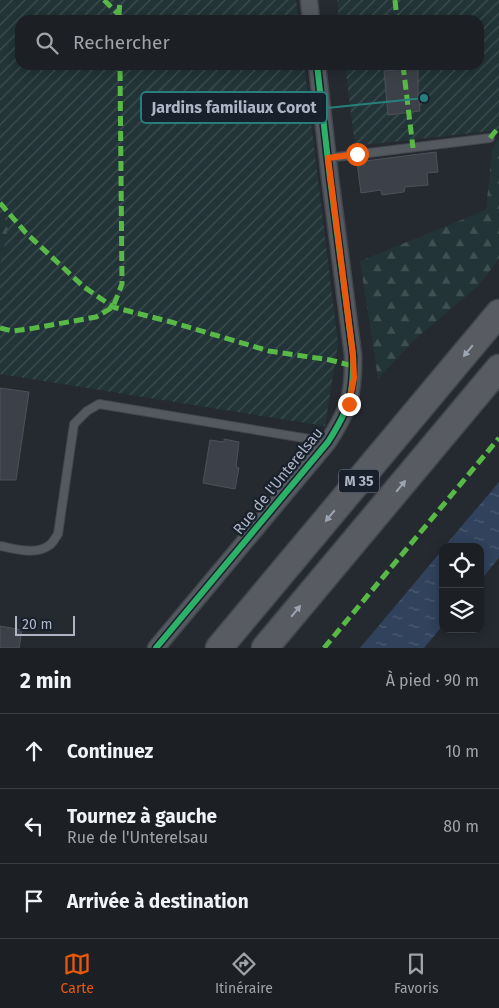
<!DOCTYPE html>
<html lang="fr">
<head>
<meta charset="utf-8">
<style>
  body { margin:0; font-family:"Fira Sans",sans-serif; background:#25282d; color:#f1f3f6 }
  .controls { position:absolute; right:15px; bottom:15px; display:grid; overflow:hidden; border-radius:10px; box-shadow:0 2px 12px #0003 }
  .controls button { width:45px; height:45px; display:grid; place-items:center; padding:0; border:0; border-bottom:1px solid #3a3e42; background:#1c2025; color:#f1f3f6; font:25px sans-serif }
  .scale { position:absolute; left:15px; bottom:12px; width:60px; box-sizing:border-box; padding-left:5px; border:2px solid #adb5c5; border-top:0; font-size:14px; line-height:18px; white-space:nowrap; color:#adb5c5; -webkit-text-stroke:4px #18202c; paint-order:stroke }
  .stop { position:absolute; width:15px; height:15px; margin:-11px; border:4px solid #ea580c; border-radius:50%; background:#fff }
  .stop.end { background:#ea580c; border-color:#fff; box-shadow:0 1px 5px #0008 }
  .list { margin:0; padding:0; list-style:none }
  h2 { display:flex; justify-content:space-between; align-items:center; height:65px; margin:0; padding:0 20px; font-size:21px }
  h2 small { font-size:16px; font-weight:400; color:#a0a3a7 }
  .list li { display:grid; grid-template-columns:32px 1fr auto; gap:15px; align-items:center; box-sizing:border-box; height:75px; padding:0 20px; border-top:1px solid #3a3e42 }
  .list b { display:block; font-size:19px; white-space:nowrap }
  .list p { margin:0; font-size:16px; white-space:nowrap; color:#a0a3a7 }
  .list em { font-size:16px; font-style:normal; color:#a0a3a7 }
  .icon { flex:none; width:28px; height:28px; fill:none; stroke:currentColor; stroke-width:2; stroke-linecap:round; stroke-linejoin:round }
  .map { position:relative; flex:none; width:499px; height:648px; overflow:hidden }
  .search { position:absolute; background:#1c2025; box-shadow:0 2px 12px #0003; left:15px; right:15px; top:15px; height:55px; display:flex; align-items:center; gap:12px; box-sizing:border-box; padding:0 18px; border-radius:15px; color:#a0a3a7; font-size:19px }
  .sheet { height:290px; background:#1c2025 }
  nav { display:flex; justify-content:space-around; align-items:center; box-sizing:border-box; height:70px; border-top:1px solid #3a3e42; background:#1c2025; font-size:14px; color:#a0a3a7 }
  nav a { display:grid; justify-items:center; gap:2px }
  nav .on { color:#ea580c }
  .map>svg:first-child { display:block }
</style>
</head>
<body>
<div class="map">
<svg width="499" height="648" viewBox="0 0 499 648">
  <defs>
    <pattern id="forest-firs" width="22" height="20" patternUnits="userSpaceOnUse" patternTransform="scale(1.25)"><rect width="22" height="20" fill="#223437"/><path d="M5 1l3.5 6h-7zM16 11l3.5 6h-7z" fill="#3f4f52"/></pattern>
    <pattern id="garden-furrows" width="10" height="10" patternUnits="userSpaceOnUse" patternTransform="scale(1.25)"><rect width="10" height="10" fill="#223437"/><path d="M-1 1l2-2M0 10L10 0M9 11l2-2" fill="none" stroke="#3f4f52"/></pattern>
    <pattern id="water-ripples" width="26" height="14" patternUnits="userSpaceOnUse" patternTransform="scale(1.25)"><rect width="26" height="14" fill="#31425c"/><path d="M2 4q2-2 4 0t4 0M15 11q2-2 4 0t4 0" fill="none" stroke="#4c5b72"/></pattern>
  </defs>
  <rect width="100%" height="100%" fill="#252a31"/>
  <g fill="url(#forest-firs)">
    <path d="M 499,139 L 499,259 L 478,286 L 414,340 L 378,379 L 360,261 L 486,210 L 492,149 Z"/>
    <path d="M 0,213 L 9,225 L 0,265 Z"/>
  </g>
  <g fill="url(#garden-furrows)">
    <path d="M 0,0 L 296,0 L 298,20 L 20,20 L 20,65 L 304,65 L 338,344 L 325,426 L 0,374 L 0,265 L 9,225 L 0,213 Z"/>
    <path d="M 337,0 L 499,0 L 499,130 L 355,146 L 345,65 L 479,65 L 479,20 L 339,20 Z"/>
  </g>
  <g fill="url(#water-ripples)">
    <path d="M 499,482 L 499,558 L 480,581 L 480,547 L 444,547 Z"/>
    <path d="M 443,549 L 443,625 L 424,648 L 360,648 Z"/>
  </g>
  <g fill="#3c4149" stroke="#4c515a">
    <path d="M 418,68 L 418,93 L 420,111 L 388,115 L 384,71 Z"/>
    <path d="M 436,152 L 438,172 L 427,173 L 428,185 L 405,187 L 404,192 L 382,195 L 381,190 L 361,193 L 357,162 Z"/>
    <path d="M 0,388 L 29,392 L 16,480 L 0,480 Z"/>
    <path d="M 224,439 L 239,442 L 236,467 L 239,468 L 235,489 L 203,483 L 210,440 L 224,442 Z"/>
    <path d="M 0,626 L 22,630 L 19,648 L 0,648 Z"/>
  </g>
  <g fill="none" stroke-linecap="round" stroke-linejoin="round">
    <g stroke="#42464c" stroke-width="10">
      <g id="service">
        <path d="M 328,158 L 490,138"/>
        <path d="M 0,546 C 16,549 37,556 51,544 C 54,541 56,537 58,534 L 74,424 L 87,411 L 99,404 L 328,442"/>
      </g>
    </g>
    <g stroke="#42464c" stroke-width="19">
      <g id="minor">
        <path d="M 309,0 L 311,20"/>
        <path d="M 156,648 L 328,442 C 349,409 354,395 353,355 L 330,178 L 317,65"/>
      </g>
    </g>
    <g stroke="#41454e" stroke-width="29">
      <g id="trunk">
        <path d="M 219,648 L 499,313"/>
        <path d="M 265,648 L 499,368"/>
      </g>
    </g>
    <use href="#service" stroke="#545960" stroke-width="8"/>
    <use href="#minor" stroke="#545960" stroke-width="16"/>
    <use href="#trunk" stroke="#585c62" stroke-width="26"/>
    <g stroke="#58b947" stroke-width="5" stroke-dasharray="10 5" stroke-linecap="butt">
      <path d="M 104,0 L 119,15 L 119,20"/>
      <path d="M 395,0 L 397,20"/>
      <path d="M 119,15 L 120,0"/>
      <path d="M 403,65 L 413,148"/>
      <path d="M 490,138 L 499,127"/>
      <path d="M 0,203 L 26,233 L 84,287 L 113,307 L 171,322 L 269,351 L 330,360 L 353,366"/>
      <path d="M 0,328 L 12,331 L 29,329 L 96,317 L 113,307 L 122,284 L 120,65"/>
      <path d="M 324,648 L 499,438"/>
    </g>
    <g stroke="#18202c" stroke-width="9">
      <path id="cycleway" d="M 156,648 L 328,442 C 349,409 354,395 353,355 L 330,178 L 317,65"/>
    </g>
    <use href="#cycleway" stroke="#2db169" stroke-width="6"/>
  </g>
  <defs><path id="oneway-solid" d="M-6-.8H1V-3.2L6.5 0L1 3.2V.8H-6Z" transform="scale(1.25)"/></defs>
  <g fill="#9ca3b1">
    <use href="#oneway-solid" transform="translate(468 351) rotate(130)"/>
    <use href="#oneway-solid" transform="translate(401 486) rotate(-50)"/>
    <use href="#oneway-solid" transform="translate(330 516) rotate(130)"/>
    <use href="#oneway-solid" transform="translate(296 611) rotate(-50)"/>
  </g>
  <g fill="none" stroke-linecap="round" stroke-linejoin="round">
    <path stroke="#ea580c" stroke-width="6" d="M 349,404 L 354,378 L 353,355 L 328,158 L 357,154"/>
  </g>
  <g text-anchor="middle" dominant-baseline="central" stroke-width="4.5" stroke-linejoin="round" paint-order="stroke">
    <rect fill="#18202c" stroke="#808897" stroke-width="1" x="339" y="469.5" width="40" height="23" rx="4"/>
    <g font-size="14" font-weight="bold" fill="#adb5c5">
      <text x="359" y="481">M 35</text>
    </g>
    <g font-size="15" fill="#adb5c5" stroke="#18202c">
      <text transform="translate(278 481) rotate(-51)">Rue de l'Unterelsau</text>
    </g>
  </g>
  <path fill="none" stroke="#277f7b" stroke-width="2" d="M424 98L327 108"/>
  <circle fill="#277f7b" stroke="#18202c" stroke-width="2" cx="424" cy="98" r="5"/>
  <rect fill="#18202c" stroke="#277f7b" stroke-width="2" x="141" y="92" width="186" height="31" rx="5"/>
  <g font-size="16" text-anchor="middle" font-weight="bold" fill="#adb5c5">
    <text x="234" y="113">Jardins familiaux Corot</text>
  </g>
</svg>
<div class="controls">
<button><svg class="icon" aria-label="locate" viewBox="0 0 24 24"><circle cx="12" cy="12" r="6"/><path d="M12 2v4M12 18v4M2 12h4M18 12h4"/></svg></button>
<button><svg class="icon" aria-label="layers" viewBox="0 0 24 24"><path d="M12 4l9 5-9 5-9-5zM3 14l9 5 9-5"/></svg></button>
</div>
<div class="scale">20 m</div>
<div class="stop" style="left:357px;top:154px"></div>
<div class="stop end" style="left:349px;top:404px"></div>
<div class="search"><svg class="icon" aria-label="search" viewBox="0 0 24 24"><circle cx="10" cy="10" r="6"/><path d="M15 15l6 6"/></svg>Rechercher</div>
</div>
<section class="sheet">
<h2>2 min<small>À pied · 90 m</small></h2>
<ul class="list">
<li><svg class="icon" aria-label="ahead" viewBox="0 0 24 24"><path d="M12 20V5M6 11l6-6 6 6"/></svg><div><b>Continuez</b></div><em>10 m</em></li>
<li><svg class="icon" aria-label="left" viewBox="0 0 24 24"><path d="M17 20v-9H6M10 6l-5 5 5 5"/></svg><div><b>Tournez à gauche</b><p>Rue de l'Unterelsau</p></div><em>80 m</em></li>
<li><svg class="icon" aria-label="arrive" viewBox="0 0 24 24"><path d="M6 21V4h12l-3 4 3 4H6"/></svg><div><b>Arrivée à destination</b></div></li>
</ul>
</section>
<nav>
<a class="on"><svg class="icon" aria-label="map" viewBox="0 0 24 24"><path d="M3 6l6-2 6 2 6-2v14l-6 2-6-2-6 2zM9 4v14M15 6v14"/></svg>Carte</a>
<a><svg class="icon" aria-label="directions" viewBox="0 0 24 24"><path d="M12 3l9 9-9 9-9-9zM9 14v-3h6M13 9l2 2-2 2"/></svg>Itinéraire</a>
<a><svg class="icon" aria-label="saved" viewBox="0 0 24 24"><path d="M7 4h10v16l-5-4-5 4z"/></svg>Favoris</a>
</nav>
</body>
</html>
